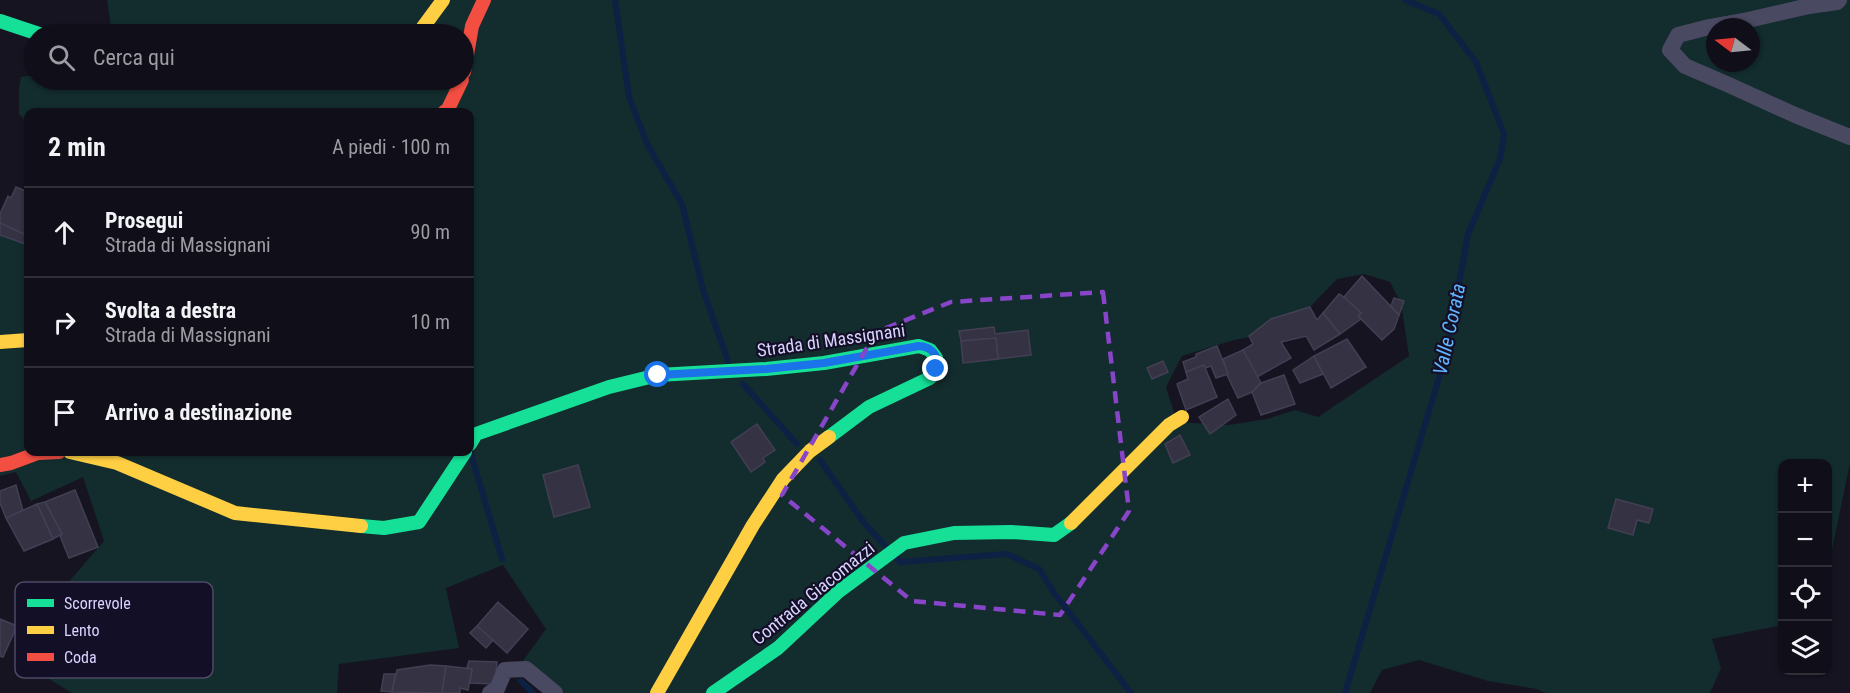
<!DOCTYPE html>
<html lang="it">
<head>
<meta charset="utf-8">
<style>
  body { margin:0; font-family:"Roboto Condensed",sans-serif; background:#191822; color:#f1f3f6 }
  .controls { position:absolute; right:18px; bottom:18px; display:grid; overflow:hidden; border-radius:12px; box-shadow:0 2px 4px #0004 }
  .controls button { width:54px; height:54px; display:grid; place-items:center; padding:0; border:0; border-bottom:2px solid #302f38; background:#100f19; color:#f1f3f6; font:30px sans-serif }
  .compass { position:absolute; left:1706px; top:18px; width:54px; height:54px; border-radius:50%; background:#100f19; box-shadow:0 2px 4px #0004; rotate:286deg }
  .stop { position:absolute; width:18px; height:18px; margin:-14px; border:4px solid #1a73e8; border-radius:50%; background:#fff }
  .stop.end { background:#1a73e8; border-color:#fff; box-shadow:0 2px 6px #0008 }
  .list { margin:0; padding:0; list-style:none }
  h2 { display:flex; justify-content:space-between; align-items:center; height:78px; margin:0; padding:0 24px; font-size:26px }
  h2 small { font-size:20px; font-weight:400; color:#9c9ca2 }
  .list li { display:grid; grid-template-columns:39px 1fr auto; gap:18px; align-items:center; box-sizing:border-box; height:90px; padding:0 24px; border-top:2px solid #302f38 }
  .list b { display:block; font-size:22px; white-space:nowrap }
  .list p { margin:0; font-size:20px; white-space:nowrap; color:#9c9ca2 }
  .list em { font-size:20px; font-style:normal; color:#9c9ca2 }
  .icon { flex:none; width:33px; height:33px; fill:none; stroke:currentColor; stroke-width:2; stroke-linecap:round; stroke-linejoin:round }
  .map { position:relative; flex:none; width:1850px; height:693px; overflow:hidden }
  .search { position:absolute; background:#100f19; box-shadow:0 2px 4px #0004; left:24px; top:24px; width:450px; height:66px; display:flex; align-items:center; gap:15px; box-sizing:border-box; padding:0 21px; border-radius:33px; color:#9c9ca2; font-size:22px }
  .panel { position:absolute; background:#100f19; box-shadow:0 2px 4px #0004; left:24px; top:108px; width:450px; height:348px; border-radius:12px }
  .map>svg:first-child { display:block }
</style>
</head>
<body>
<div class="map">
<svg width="1850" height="693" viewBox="0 0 1850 693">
  <rect width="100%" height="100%" fill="#161421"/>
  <path fill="#132c2d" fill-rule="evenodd" d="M 107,0 L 1850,0 L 1850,463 L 1828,569 L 1828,464 L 1782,464 L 1782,625 L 1712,639 L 1721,668 L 1710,693 L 1546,693 L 1536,689 L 1488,681 L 1419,660 L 1382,670 L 1370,693 L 546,693 L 517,669 L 546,629 L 503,565 L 446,588 L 459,648 L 339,664 L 337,693 L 72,693 L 26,665 L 24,633 C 51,603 77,572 104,541 L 83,477 L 31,501 L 16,472 L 0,476 L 0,219 L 28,241 L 28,452 L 470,452 L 470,112 L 28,112 L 28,124 L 19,114 L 19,88 L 21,77 L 34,75 L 34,80 L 87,80 L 108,84 L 112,80 L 464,80 L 464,34 L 112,34 ZM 1715,27 L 1751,27 L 1751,63 L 1715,63 ZM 1364,274 L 1390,282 L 1401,303 L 1409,356 L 1318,417 L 1295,410 L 1267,419 L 1229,425 L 1177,422 L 1166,387 L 1182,356 L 1234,340 L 1277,332 L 1310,307 L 1337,279 Z"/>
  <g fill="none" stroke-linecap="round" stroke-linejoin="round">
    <g stroke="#0d2144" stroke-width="6">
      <path d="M 615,0 L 629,97 L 648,146 L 682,204 L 703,290 L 728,361"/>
      <path d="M 743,384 L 797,444"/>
      <path d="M 471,454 L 502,559"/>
      <path d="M 820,460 L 865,524 L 900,562 L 1007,554 L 1039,569 L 1055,594 L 1131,693"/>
      <path d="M 521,681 L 533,693"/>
      <path d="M 1345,693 L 1446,354 L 1468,234 L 1500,159 L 1504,134 L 1476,62 L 1439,14 L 1405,0"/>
    </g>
  </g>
  <g fill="#343243" stroke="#433f54" stroke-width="1.5">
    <path d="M 16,187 L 28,192 L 28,236 L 0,223 L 0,214 L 3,207 L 8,196 L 11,198 Z"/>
    <path d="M 0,223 L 28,236 L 28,245 L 0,235 Z"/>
    <path d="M 1362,276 L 1399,315 L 1394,329 L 1382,340 L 1358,316 L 1361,313 L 1344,297 Z"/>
    <path d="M 1339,294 L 1344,297 L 1361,313 L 1358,316 L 1361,319 L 1340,334 L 1323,313 Z"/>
    <path d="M 1394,298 L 1404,301 L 1399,315 L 1391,306 Z"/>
    <path d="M 1310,307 L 1317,320 L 1323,313 L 1340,334 L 1314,350 L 1306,336 L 1281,342 L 1291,358 L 1257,377 L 1243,350 L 1253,344 L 1249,336 L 1271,319 Z"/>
    <path d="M 994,327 L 995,334 L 1028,330 L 1031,355 L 998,359 L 996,338 L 961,341 L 959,331 Z"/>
    <path d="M 996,338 L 998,359 L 963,363 L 961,341 Z"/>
    <path d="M 1347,339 L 1366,367 L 1331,388 L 1314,356 Z"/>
    <path d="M 1217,346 L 1228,374 L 1216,378 L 1211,366 L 1205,368 L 1204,365 L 1186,372 L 1183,362 L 1196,357 L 1196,354 Z"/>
    <path d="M 1243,350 L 1261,383 L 1252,392 L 1238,398 L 1227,375 L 1228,374 L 1223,359 Z"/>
    <path d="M 1314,356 L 1323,374 L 1300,383 L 1293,370 Z"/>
    <path d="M 1163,361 L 1168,372 L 1152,379 L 1147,368 Z"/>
    <path d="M 1204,365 L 1217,397 L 1186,410 L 1177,384 L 1188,379 L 1186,372 Z"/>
    <path d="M 1284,375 L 1295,404 L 1261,415 L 1252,392 L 1261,383 Z"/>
    <path d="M 1228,399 L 1236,415 L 1210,434 L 1199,417 Z"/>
    <path d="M 757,424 L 775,450 L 763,458 L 765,462 L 751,472 L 731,442 Z"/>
    <path d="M 1180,435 L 1190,455 L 1173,463 L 1165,444 Z"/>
    <path d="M 578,465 L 590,507 L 554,517 L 543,475 Z"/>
    <path d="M 16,485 L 23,511 L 6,518 L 0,503 L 0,491 Z"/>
    <path d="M 75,490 L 98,547 L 69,558 L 60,536 L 62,534 L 45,502 Z"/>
    <path d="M 1616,499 L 1653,509 L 1649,523 L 1637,520 L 1633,535 L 1608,528 Z"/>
    <path d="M 45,502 L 62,534 L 53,539 L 37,504 Z"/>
    <path d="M 37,504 L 53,539 L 24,551 L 6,518 Z"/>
    <path d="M 498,602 L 528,629 L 507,653 L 477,626 Z"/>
    <path d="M 0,619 L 17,626 L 3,657 L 0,656 Z"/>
    <path d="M 477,626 L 493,640 L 486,648 L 470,633 Z"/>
    <path d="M 469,661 L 497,662 L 495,684 L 470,683 L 472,669 L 467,668 Z"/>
    <path d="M 430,665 L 446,666 L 442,693 L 392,692 L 397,670 Z"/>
    <path d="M 446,666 L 472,669 L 468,690 L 460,688 L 460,693 L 442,693 Z"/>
    <path d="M 384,674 L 395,674 L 392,692 L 381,691 Z"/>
  </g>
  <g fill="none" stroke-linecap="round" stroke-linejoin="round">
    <g stroke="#4a4962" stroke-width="16">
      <path d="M 1839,0 L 1837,2 L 1809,6 L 1748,20 L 1709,27 L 1678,35 L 1670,50 L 1685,66 L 1729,85 L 1795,115 L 1850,137"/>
      <path d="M 490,693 L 497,689 L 505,670 L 526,669 L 555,693"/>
    </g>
    <g stroke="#16e098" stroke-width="14">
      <path d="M 0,21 L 39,34"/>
      <path d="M 470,444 L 476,434 L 609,387 L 658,375 L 766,369 L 824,363 L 919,346 L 930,350 L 936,358 L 936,368 L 930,378 L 869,407 L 829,437"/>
      <path d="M 361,526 L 384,528 L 419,522 L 465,452"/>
      <path d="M 713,693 L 778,648 L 838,592 L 904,543 L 954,533 L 1011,532 L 1054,535 L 1071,523"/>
    </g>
    <g stroke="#ffcf43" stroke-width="14">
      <path d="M 418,34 L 443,0"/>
      <path d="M 0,342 L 28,340"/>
      <path d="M 70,452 L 117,463 L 235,513 L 361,526"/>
      <path d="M 1071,523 L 1169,425 L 1182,417"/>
      <path d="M 657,693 L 753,525 L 783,479 L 810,451 L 829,437"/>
    </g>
    <g stroke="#f24e42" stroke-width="14">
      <path d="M 464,72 L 472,26 L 484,0"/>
      <path d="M 444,112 L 448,109 L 462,80"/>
      <path d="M 0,465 L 11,463 L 38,453 L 59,452"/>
    </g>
  </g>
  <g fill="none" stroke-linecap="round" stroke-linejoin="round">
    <path stroke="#1a73e8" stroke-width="8" d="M 658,375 L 766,369 L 824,363 L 919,346 C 932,347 940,356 936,369"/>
  </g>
  <path fill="none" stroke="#8945c9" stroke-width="4.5" stroke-dasharray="12 8" stroke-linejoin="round" d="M 1103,292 L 1129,511 L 1060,615 L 912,601 L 782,495 L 876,332 L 951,302 Z"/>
  <g text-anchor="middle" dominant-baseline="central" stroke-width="4.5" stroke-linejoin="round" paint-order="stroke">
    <g font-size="18" fill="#d9d4ff" stroke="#130f26">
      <text transform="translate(831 340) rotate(-8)">Strada di Massignani</text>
      <text transform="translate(813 593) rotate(-39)">Contrada Giacomazzi</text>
    </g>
    <g font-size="20" font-style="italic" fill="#62b6ff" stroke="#130f26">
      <text transform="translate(1449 329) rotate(-78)">Valle Corata</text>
    </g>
  </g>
  <rect x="15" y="582" width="198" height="96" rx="9" fill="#130f26" stroke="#4e4a67" stroke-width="1.5"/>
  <rect x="27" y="599" width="27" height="8" fill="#16e098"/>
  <rect x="27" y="626" width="27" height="8" fill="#ffcf43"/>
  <rect x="27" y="653" width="27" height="8" fill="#f24e42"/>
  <g font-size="16" fill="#d9d4ff">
    <text x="64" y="609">Scorrevole</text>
    <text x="64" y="636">Lento</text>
    <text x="64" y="663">Coda</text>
  </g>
</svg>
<div class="controls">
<button>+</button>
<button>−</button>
<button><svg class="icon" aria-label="locate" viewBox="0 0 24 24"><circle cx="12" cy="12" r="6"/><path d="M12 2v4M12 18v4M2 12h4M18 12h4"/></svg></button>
<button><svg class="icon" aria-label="layers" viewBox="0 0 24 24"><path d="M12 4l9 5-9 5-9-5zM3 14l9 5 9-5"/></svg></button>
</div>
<svg class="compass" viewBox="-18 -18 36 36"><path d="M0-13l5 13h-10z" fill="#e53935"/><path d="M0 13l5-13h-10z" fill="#9c9ca2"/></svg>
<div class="stop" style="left:658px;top:375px"></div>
<div class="stop end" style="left:936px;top:369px"></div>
<div class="search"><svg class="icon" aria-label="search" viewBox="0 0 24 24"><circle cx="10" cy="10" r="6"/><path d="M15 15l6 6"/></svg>Cerca qui</div>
<section class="panel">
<h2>2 min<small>A piedi · 100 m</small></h2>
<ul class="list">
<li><svg class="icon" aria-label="ahead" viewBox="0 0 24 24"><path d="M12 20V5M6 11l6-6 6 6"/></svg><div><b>Prosegui</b><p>Strada di Massignani</p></div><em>90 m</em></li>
<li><svg class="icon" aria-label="right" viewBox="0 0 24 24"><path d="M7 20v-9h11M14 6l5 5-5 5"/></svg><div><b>Svolta a destra</b><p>Strada di Massignani</p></div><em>10 m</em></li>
<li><svg class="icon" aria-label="arrive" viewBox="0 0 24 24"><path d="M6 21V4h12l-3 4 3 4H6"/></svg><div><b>Arrivo a destinazione</b></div></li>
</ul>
</section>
</div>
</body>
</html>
